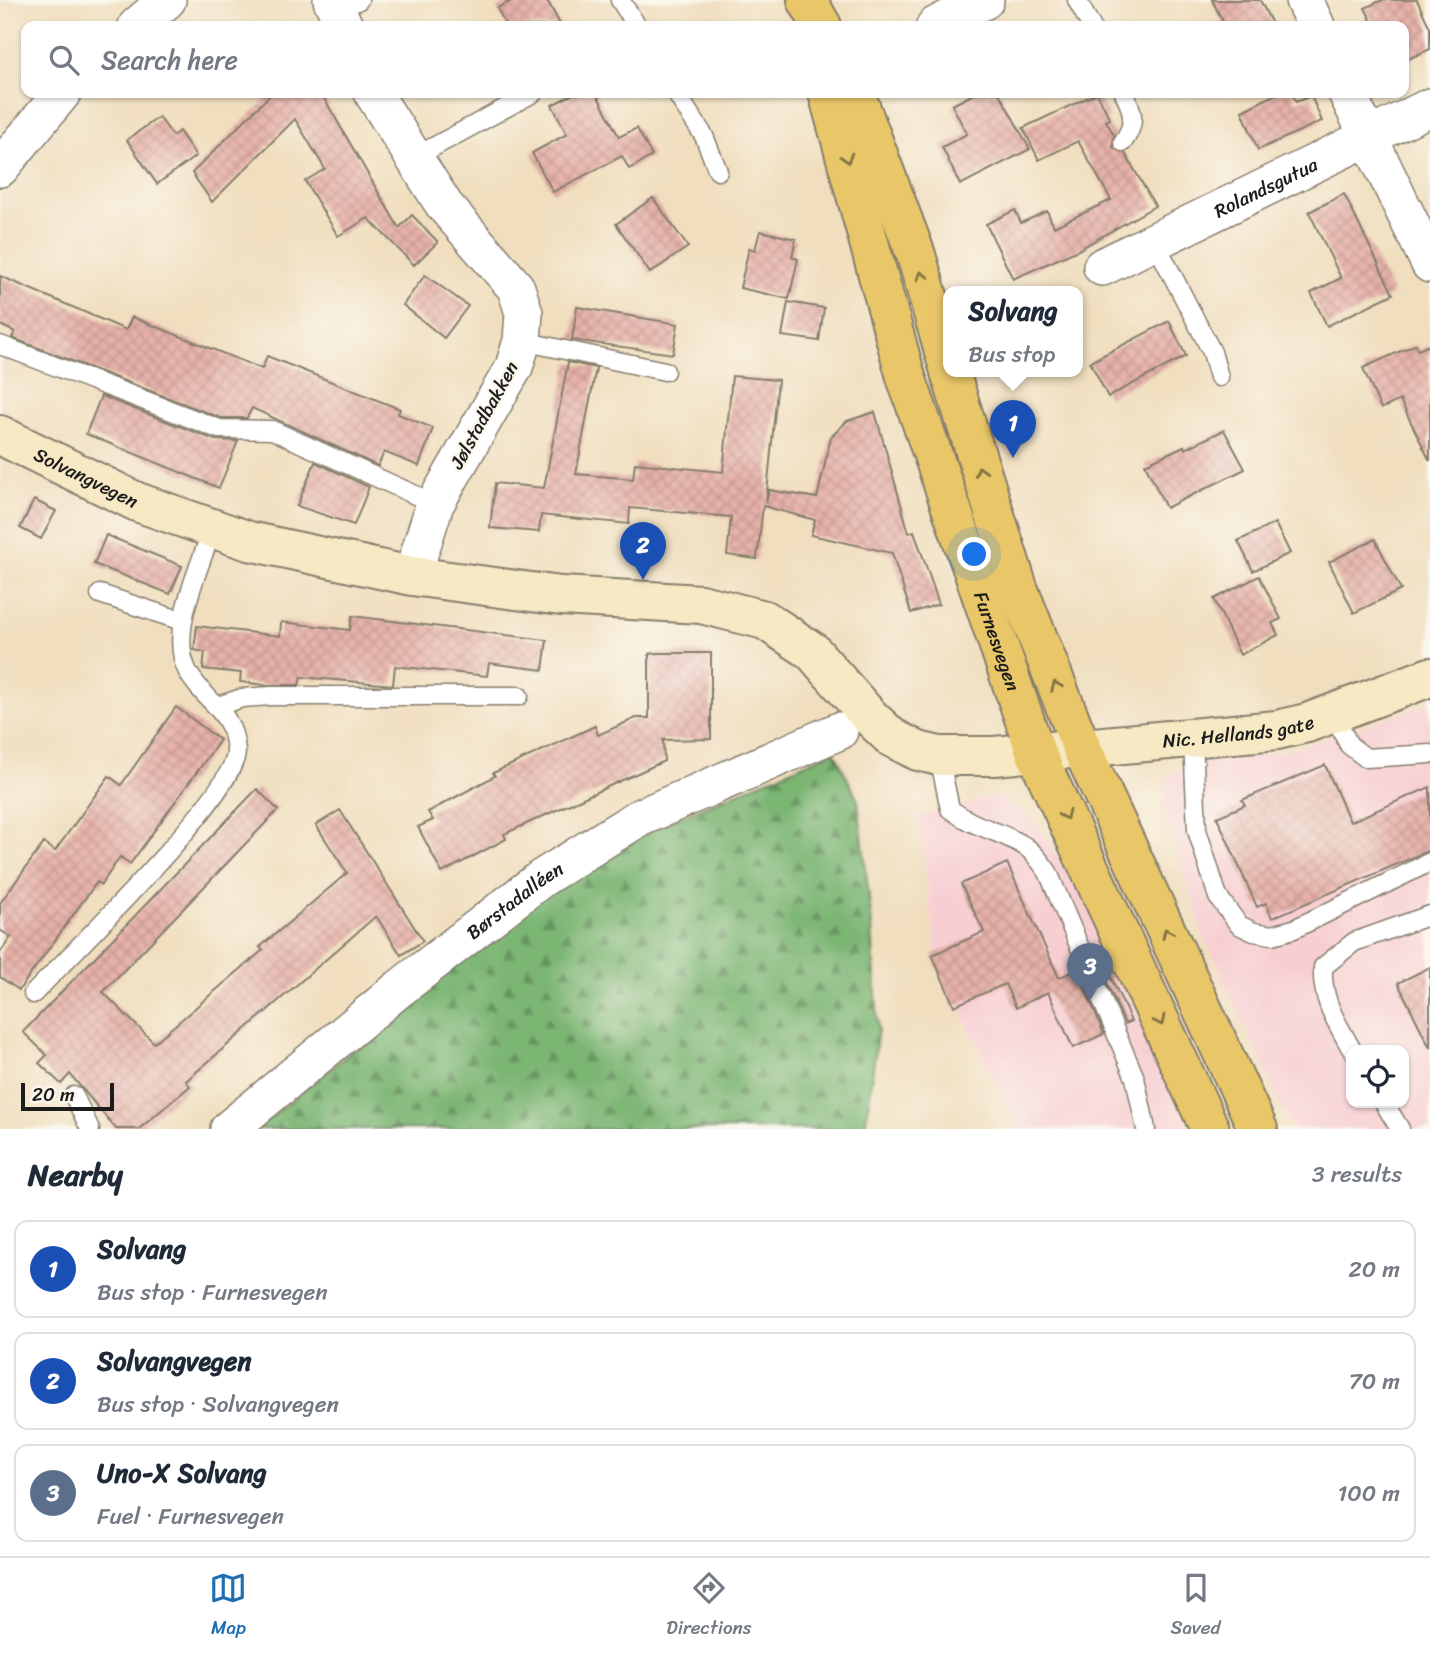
<!DOCTYPE html>
<html lang="en">
<head>
<meta charset="utf-8">
<style>
  body { margin:0; font-family:Sriracha,sans-serif; background:#f6f6f7; color:#1f2937 }
  .controls { position:absolute; right:21px; bottom:21px; display:grid; overflow:hidden; border-radius:14px; box-shadow:0 2px 5px #0004 }
  .controls button { width:63px; height:63px; display:grid; place-items:center; padding:0; border:0; border-bottom:2px solid #e0e1e3; background:#fff; color:#1f2937; font:35px sans-serif }
  .scale { position:absolute; left:21px; bottom:18px; width:93px; box-sizing:border-box; padding-left:7px; border:4px solid #1c1c1c; border-top:0; font-size:19px; line-height:24px; white-space:nowrap; color:#1c1c1c; -webkit-text-stroke:5px #fbf7ec; paint-order:stroke }
  .you { position:absolute; left:975px; top:555px; width:24px; height:24px; margin:-18px; border:5px solid #fff; border-radius:50%; background:#1a73e8; box-shadow:0 0 0 10px #1a73e833 }
  .badge { display:grid; place-items:center; width:46px; height:46px; border-radius:50%; background:#1f6fb2; color:#fff; font-size:23px; font-weight:700 }
  .pin { position:absolute; translate:-50% -58px; filter:drop-shadow(0 2px 4px #0008) }
  .pin::after { content:''; position:absolute; top:37px; width:24px; height:21px; background:inherit; clip-path:polygon(0 0,100% 0,50% 100%) }
  .popup { position:absolute; left:943px; top:286px; width:140px; height:91px; box-sizing:border-box; display:grid; place-content:center; border-radius:14px; background:#fff; filter:drop-shadow(0 2px 5px #0005); font-size:23px; white-space:nowrap; color:#747a83 }
  .popup b { font-size:26px; color:#1f2937 }
  .popup::after { content:''; position:absolute; left:50%; top:100%; margin-left:-14px; border:14px solid transparent; border-top-color:#fff }
  .list { margin:0; padding:0; list-style:none }
  h2 { display:flex; justify-content:space-between; align-items:center; height:91px; margin:0; padding:0 28px; font-size:30px }
  h2 small { font-size:23px; font-weight:400; color:#747a83 }
  .list li { display:grid; grid-template-columns:46px 1fr auto; gap:21px; align-items:center; box-sizing:border-box; height:98px; margin:0 14px 14px; padding:0 14px; border:2px solid #e0e1e3; border-radius:14px }
  .list b { display:block; font-size:26px; white-space:nowrap }
  .list p { margin:0; font-size:23px; white-space:nowrap; color:#747a83 }
  .list em { font-size:23px; font-style:normal; color:#747a83 }
  .icon { flex:none; width:38px; height:38px; fill:none; stroke:currentColor; stroke-width:2; stroke-linecap:round; stroke-linejoin:round }
  .map { position:relative; flex:none; width:1430px; height:1129px; overflow:hidden }
  .search { position:absolute; background:#fff; box-shadow:0 2px 5px #0004; left:21px; right:21px; top:21px; height:77px; display:flex; align-items:center; gap:18px; box-sizing:border-box; padding:0 24px; border-radius:14px; color:#747a83; font-size:26px }
  .sheet { height:427px; background:#fff }
  nav { display:flex; justify-content:space-around; align-items:center; box-sizing:border-box; height:98px; border-top:2px solid #e0e1e3; background:#fff; font-size:19px; color:#747a83 }
  nav a { display:grid; justify-items:center; gap:4px }
  nav .on { color:#1f6fb2 }
  .map>svg:first-child { display:block }
</style>
</head>
<body>
<div class="map">
<svg width="1430" height="1129" viewBox="0 0 1430 1129">
  <defs>
    <pattern id="forest-firs" width="22" height="20" patternUnits="userSpaceOnUse" patternTransform="scale(1.75)"><rect width="22" height="20" fill="#7cb673"/><path d="M5 1l3.5 6h-7zM16 11l3.5 6h-7z" fill="#65935e"/></pattern>
    <pattern id="building-cross-hatch" width="8" height="8" patternUnits="userSpaceOnUse" patternTransform="scale(1.75)"><rect width="8" height="8" fill="#e6b1a9"/><path d="M0 0l8 8M0 8l8-8" fill="none" stroke="#c59891"/></pattern>
  </defs>
  <rect width="100%" height="100%" fill="#fbf7ec"/>
  <filter id="ink" filterUnits="userSpaceOnUse"><feTurbulence type="fractalNoise" baseFrequency=".0143" numOctaves="2"/><feDisplacementMap in="SourceGraphic" scale="14" xChannelSelector="R" yChannelSelector="G"/><feConvolveMatrix kernelMatrix="1 2 1 2 8 2 1 2 1" color-interpolation-filters="sRGB"/></filter>
  <filter id="wash" filterUnits="userSpaceOnUse"><feTurbulence type="fractalNoise" baseFrequency=".00686" numOctaves="4" result="noise"/><feDisplacementMap in="SourceGraphic" scale="28" xChannelSelector="R" yChannelSelector="G"/><feGaussianBlur stdDeviation="1.57" result="paint"/><feColorMatrix in="noise" values="0 0 0 0 0 0 0 0 0 0 0 0 0 0 0 0 0 1.4 0 .05"/><feComposite in="paint" operator="in"/></filter>
  <g filter="url(#wash)">
    <rect width="100%" height="100%" fill="#f0debe"/>
    <g fill="#f7cfd3" fill-rule="evenodd">
      <path d="M 1430,703 L 1430,1129 L 1292,1129 L 1204,936 L 1163,808 L 1167,774 L 1206,760 L 1289,751 ZM 1351,1050 L 1404,1050 L 1404,1103 L 1351,1103 Z"/>
      <path d="M 995,796 L 1033,818 L 1081,892 L 1189,1129 L 1019,1129 L 937,963 L 919,816 Z"/>
    </g>
    <path fill="url(#forest-firs)" stroke="#4c6948" stroke-width="2" d="M 834,751 L 858,800 L 872,925 L 878,1030 L 865,1129 L 257,1129 L 533,902 L 657,827 Z"/>
    <g id="blocks">
      <g fill="url(#building-cross-hatch)">
        <path d="M 513,0 L 547,0 L 561,26 L 506,26 L 497,8 Z"/>
        <path d="M 1212,0 L 1260,0 L 1273,26 L 1225,26 Z"/>
        <path d="M 1382,0 L 1417,0 L 1430,28 L 1430,49 L 1404,61 L 1404,26 L 1374,26 L 1365,8 Z"/>
        <path d="M 272,93 L 321,93 L 399,228 L 412,215 L 438,242 L 414,265 L 368,218 L 338,236 L 305,181 L 325,169 L 295,119 L 212,202 L 192,173 Z"/>
        <path d="M 575,93 L 596,93 L 619,137 L 637,128 L 652,156 L 629,169 L 622,156 L 553,192 L 532,153 L 567,134 L 552,105 Z"/>
        <path d="M 976,93 L 999,93 L 1030,149 L 960,185 L 942,147 L 967,134 L 952,105 Z"/>
        <path d="M 1097,93 L 1110,119 L 1106,121 L 1114,135 L 1113,147 L 1125,153 L 1155,206 L 1078,250 L 1013,279 L 986,224 L 1015,210 L 1021,223 L 1047,211 L 1054,227 L 1111,200 L 1078,141 L 1039,160 L 1023,128 Z"/>
        <path d="M 1278,93 L 1292,93 L 1296,102 L 1311,96 L 1322,121 L 1258,150 L 1242,111 Z"/>
        <path d="M 159,117 L 173,136 L 179,131 L 196,156 L 157,184 L 127,140 Z"/>
        <path d="M 1344,194 L 1393,294 L 1327,326 L 1311,293 L 1341,278 L 1309,212 Z"/>
        <path d="M 653,198 L 688,247 L 650,273 L 616,224 Z"/>
        <path d="M 760,231 L 796,239 L 792,257 L 798,259 L 789,299 L 740,288 L 749,248 L 755,250 Z"/>
        <path d="M 425,275 L 468,306 L 444,338 L 403,305 Z"/>
        <path d="M 0,276 L 126,330 L 132,317 L 262,369 L 267,356 L 400,409 L 398,414 L 433,428 L 419,466 L 384,452 L 378,466 L 252,408 L 247,418 L 221,418 L 12,338 L 15,332 L 0,325 Z"/>
        <path d="M 788,302 L 824,308 L 819,341 L 782,336 Z"/>
        <path d="M 577,307 L 678,324 L 673,354 L 572,340 Z"/>
        <path d="M 1169,321 L 1186,356 L 1108,397 L 1090,362 Z"/>
        <path d="M 1416,344 L 1418,350 L 1430,345 L 1430,461 L 1400,400 L 1381,409 L 1363,368 Z"/>
        <path d="M 568,362 L 596,368 L 576,474 L 633,479 L 635,463 L 723,472 L 732,376 L 778,380 L 766,503 L 769,490 L 817,498 L 831,437 L 847,421 L 875,412 L 909,533 L 914,531 L 939,604 L 911,613 L 892,553 L 811,535 L 815,520 L 763,506 L 757,559 L 727,555 L 731,517 L 630,508 L 629,524 L 541,515 L 539,532 L 490,528 L 495,483 L 544,488 Z"/>
        <path d="M 101,396 L 215,440 L 238,441 L 219,488 L 86,434 Z"/>
        <path d="M 1224,430 L 1245,469 L 1166,508 L 1145,464 L 1184,446 L 1185,449 Z"/>
        <path d="M 315,462 L 369,487 L 354,525 L 297,506 Z"/>
        <path d="M 34,500 L 56,511 L 41,539 L 20,528 Z"/>
        <path d="M 1275,523 L 1290,553 L 1253,571 L 1238,541 Z"/>
        <path d="M 106,535 L 182,566 L 170,594 L 94,564 Z"/>
        <path d="M 1375,539 L 1401,590 L 1354,613 L 1329,562 Z"/>
        <path d="M 1259,576 L 1281,619 L 1272,623 L 1278,635 L 1240,655 L 1214,599 Z"/>
        <path d="M 352,616 L 547,640 L 543,670 L 489,663 L 487,676 L 395,666 L 393,685 L 301,677 L 299,685 L 265,685 L 240,682 L 241,673 L 203,669 L 205,652 L 194,650 L 197,626 L 280,636 L 281,622 L 350,630 Z"/>
        <path d="M 658,653 L 711,653 L 711,739 L 663,740 L 664,761 L 504,834 L 506,839 L 442,873 L 418,827 L 433,820 L 428,812 L 495,776 L 493,773 L 595,726 L 598,735 L 636,718 L 649,718 L 649,654 Z"/>
        <path d="M 176,707 L 220,740 L 130,864 L 120,857 L 101,885 L 97,882 L 19,990 L 0,977 L 0,953 L 11,937 L 0,930 L 0,903 L 44,843 L 55,851 L 109,776 L 121,785 Z"/>
        <path d="M 1325,765 L 1350,822 L 1430,787 L 1430,850 L 1272,918 L 1266,903 L 1257,907 L 1217,817 L 1245,805 L 1242,800 Z"/>
        <path d="M 257,789 L 278,810 L 103,992 L 154,1043 L 263,950 L 260,947 L 347,873 L 316,825 L 340,810 L 423,941 L 401,955 L 376,916 L 186,1081 L 190,1086 L 139,1129 L 116,1129 L 70,1074 L 61,1084 L 39,1063 L 47,1055 L 23,1032 Z"/>
        <path d="M 1007,863 L 1059,978 L 1077,969 L 1104,1034 L 1073,1048 L 1048,992 L 1016,1008 L 1005,984 L 954,1006 L 932,955 L 984,932 L 961,884 Z"/>
        <path d="M 1102,958 L 1131,1021 L 1125,1024 L 1097,960 Z"/>
        <path d="M 1430,967 L 1430,1048 L 1398,983 Z"/>
      </g>
    </g>
  </g>
  <g filter="url(#ink)">
    <use href="#blocks" fill-opacity="0" stroke="#867d6d" stroke-width="2"/>
    <g fill="none" stroke-linecap="round" stroke-linejoin="round">
      <g stroke="#867d6d" stroke-width="21">
        <g id="lane">
          <path d="M 620,0 L 637,26"/>
          <path d="M 1077,0 L 1091,26"/>
          <path d="M 336,10 L 359,0"/>
          <path d="M 676,93 L 704,136 L 718,171"/>
          <path d="M 1123,142 C 1136,123 1134,113 1124,93"/>
          <path d="M 413,158 L 533,93"/>
          <path d="M 1154,240 L 1212,352 L 1219,377"/>
          <path d="M 522,341 L 665,371"/>
          <path d="M 0,345 L 219,429 L 272,430 L 435,504"/>
          <path d="M 100,594 L 182,621"/>
          <path d="M 218,706 L 242,698 L 271,696 L 519,696"/>
          <path d="M 1333,713 L 1349,745 L 1366,758 L 1430,754"/>
          <path d="M 1193,739 L 1197,830 L 1218,897 L 1239,925 L 1254,932 L 1272,935 L 1294,929 L 1430,862"/>
          <path d="M 939,756 L 950,809 C 976,829 1000,830 1026,847 C 1035,853 1042,864 1048,872 L 1135,1078 L 1146,1129"/>
          <path d="M 33,994 C 68,957 238,791 236,751 C 233,709 204,702 188,672 C 167,632 200,569 212,529"/>
          <path d="M 1352,1050 C 1337,1023 1321,1000 1323,967 L 1354,942 L 1430,915"/>
          <path d="M 74,1096 L 90,1129"/>
          <path d="M 1384,1103 L 1400,1129"/>
        </g>
      </g>
      <g stroke="#867d6d" stroke-width="40">
        <g id="street">
          <path d="M 332,0 L 344,26"/>
          <path d="M 1304,0 L 1316,26"/>
          <path d="M 137,26 L 167,0"/>
          <path d="M 935,26 L 985,0"/>
          <path d="M 373,93 L 444,205 L 516,288 L 524,313 L 522,341 L 514,367 L 435,504 L 412,576"/>
          <path d="M 1347,93 L 1430,264"/>
          <path d="M 0,168 L 62,93"/>
          <path id="s1" d="M 1102,267 L 1430,107"/>
          <path id="s2" d="M 229,1129 L 400,988 L 542,878 L 637,819 L 839,731"/>
        </g>
      </g>
      <g stroke="#867d6d" stroke-width="42">
        <g id="secondary">
          <path id="s3" d="M 0,435 L 137,502 L 249,541 L 412,576 L 561,596 L 701,604 L 765,620 L 812,651 L 870,717 L 891,737 L 918,751 L 939,756 L 994,756 L 1277,730 L 1307,723 L 1430,677"/>
        </g>
      </g>
      <g stroke="#867d6d" stroke-width="42">
        <g id="primary">
          <path d="M 807,0 L 822,26"/>
          <path id="s4" d="M 828,93 L 906,377 L 1036,753 L 1210,1129"/>
          <path d="M 855,93 L 916,255 L 948,365"/>
          <path d="M 950,372 L 1018,588 L 1082,749 L 1258,1129"/>
        </g>
      </g>
      <use href="#lane" stroke="#fff" stroke-width="18"/>
      <use href="#street" stroke="#fff" stroke-width="37"/>
      <use href="#secondary" stroke="#f6e9c3" stroke-width="38"/>
      <use href="#primary" stroke="#e9c769" stroke-width="38"/>
    </g>
    <defs><path id="oneway-chevron" d="M-2-3.5L2.5 0L-2 3.5" fill="none" stroke-width="1.6" stroke-linecap="round" stroke-linejoin="round" transform="scale(1.75)"/></defs>
    <g stroke="#827242">
      <use href="#oneway-chevron" transform="translate(847 158) rotate(74)"/>
      <use href="#oneway-chevron" transform="translate(922 276) rotate(-106)"/>
      <use href="#oneway-chevron" transform="translate(980 471) rotate(-107)"/>
      <use href="#oneway-chevron" transform="translate(1056 686) rotate(-112)"/>
      <use href="#oneway-chevron" transform="translate(1065 815) rotate(65)"/>
      <use href="#oneway-chevron" transform="translate(1167 933) rotate(-115)"/>
      <use href="#oneway-chevron" transform="translate(1160 1021) rotate(65)"/>
    </g>
  </g>
  <g text-anchor="middle" dominant-baseline="central" stroke-width="5" stroke-linejoin="round" paint-order="stroke">
    <g font-size="19" fill="#1c1c1c" stroke="#fbf7ec">
      <text stroke="none"><textPath href="#s1" startOffset="182">Rolandsgutua</textPath></text>
      <text transform="translate(484 415) rotate(-61)">Jølstadbakken</text>
      <text stroke="none"><textPath href="#s3" startOffset="96">Solvangvegen</textPath></text>
      <text stroke="none"><textPath href="#s4" startOffset="574">Furnesvegen</textPath></text>
      <text stroke="none"><textPath href="#s3" startOffset="1320">Nic. Hellands gate</textPath></text>
      <text stroke="none"><textPath href="#s2" startOffset="366">Børstadalléen</textPath></text>
    </g>
  </g>
</svg>
<div class="controls">
<button><svg class="icon" aria-label="locate" viewBox="0 0 24 24"><circle cx="12" cy="12" r="6"/><path d="M12 2v4M12 18v4M2 12h4M18 12h4"/></svg></button>
</div>
<div class="scale">20 m</div>
<div class="you"></div>
<div class="pin badge" style="left:1013px;top:458px;background:#1a4fb4">1</div>
<div class="popup"><b>Solvang</b>Bus stop</div>
<div class="pin badge" style="left:643px;top:580px;background:#1a4fb4">2</div>
<div class="pin badge" style="left:1090px;top:1001px;background:#5c6f8a">3</div>
<div class="search"><svg class="icon" aria-label="search" viewBox="0 0 24 24"><circle cx="10" cy="10" r="6"/><path d="M15 15l6 6"/></svg>Search here</div>
</div>
<section class="sheet">
<h2>Nearby<small>3 results</small></h2>
<ul class="list">
<li><span class="badge" style="background:#1a4fb4">1</span><div><b>Solvang</b><p>Bus stop · Furnesvegen</p></div><em>20 m</em></li>
<li><span class="badge" style="background:#1a4fb4">2</span><div><b>Solvangvegen</b><p>Bus stop · Solvangvegen</p></div><em>70 m</em></li>
<li><span class="badge" style="background:#5c6f8a">3</span><div><b>Uno-X Solvang</b><p>Fuel · Furnesvegen</p></div><em>100 m</em></li>
</ul>
</section>
<nav>
<a class="on"><svg class="icon" aria-label="map" viewBox="0 0 24 24"><path d="M3 6l6-2 6 2 6-2v14l-6 2-6-2-6 2zM9 4v14M15 6v14"/></svg>Map</a>
<a><svg class="icon" aria-label="directions" viewBox="0 0 24 24"><path d="M12 3l9 9-9 9-9-9zM9 14v-3h6M13 9l2 2-2 2"/></svg>Directions</a>
<a><svg class="icon" aria-label="saved" viewBox="0 0 24 24"><path d="M7 4h10v16l-5-4-5 4z"/></svg>Saved</a>
</nav>
</body>
</html>
